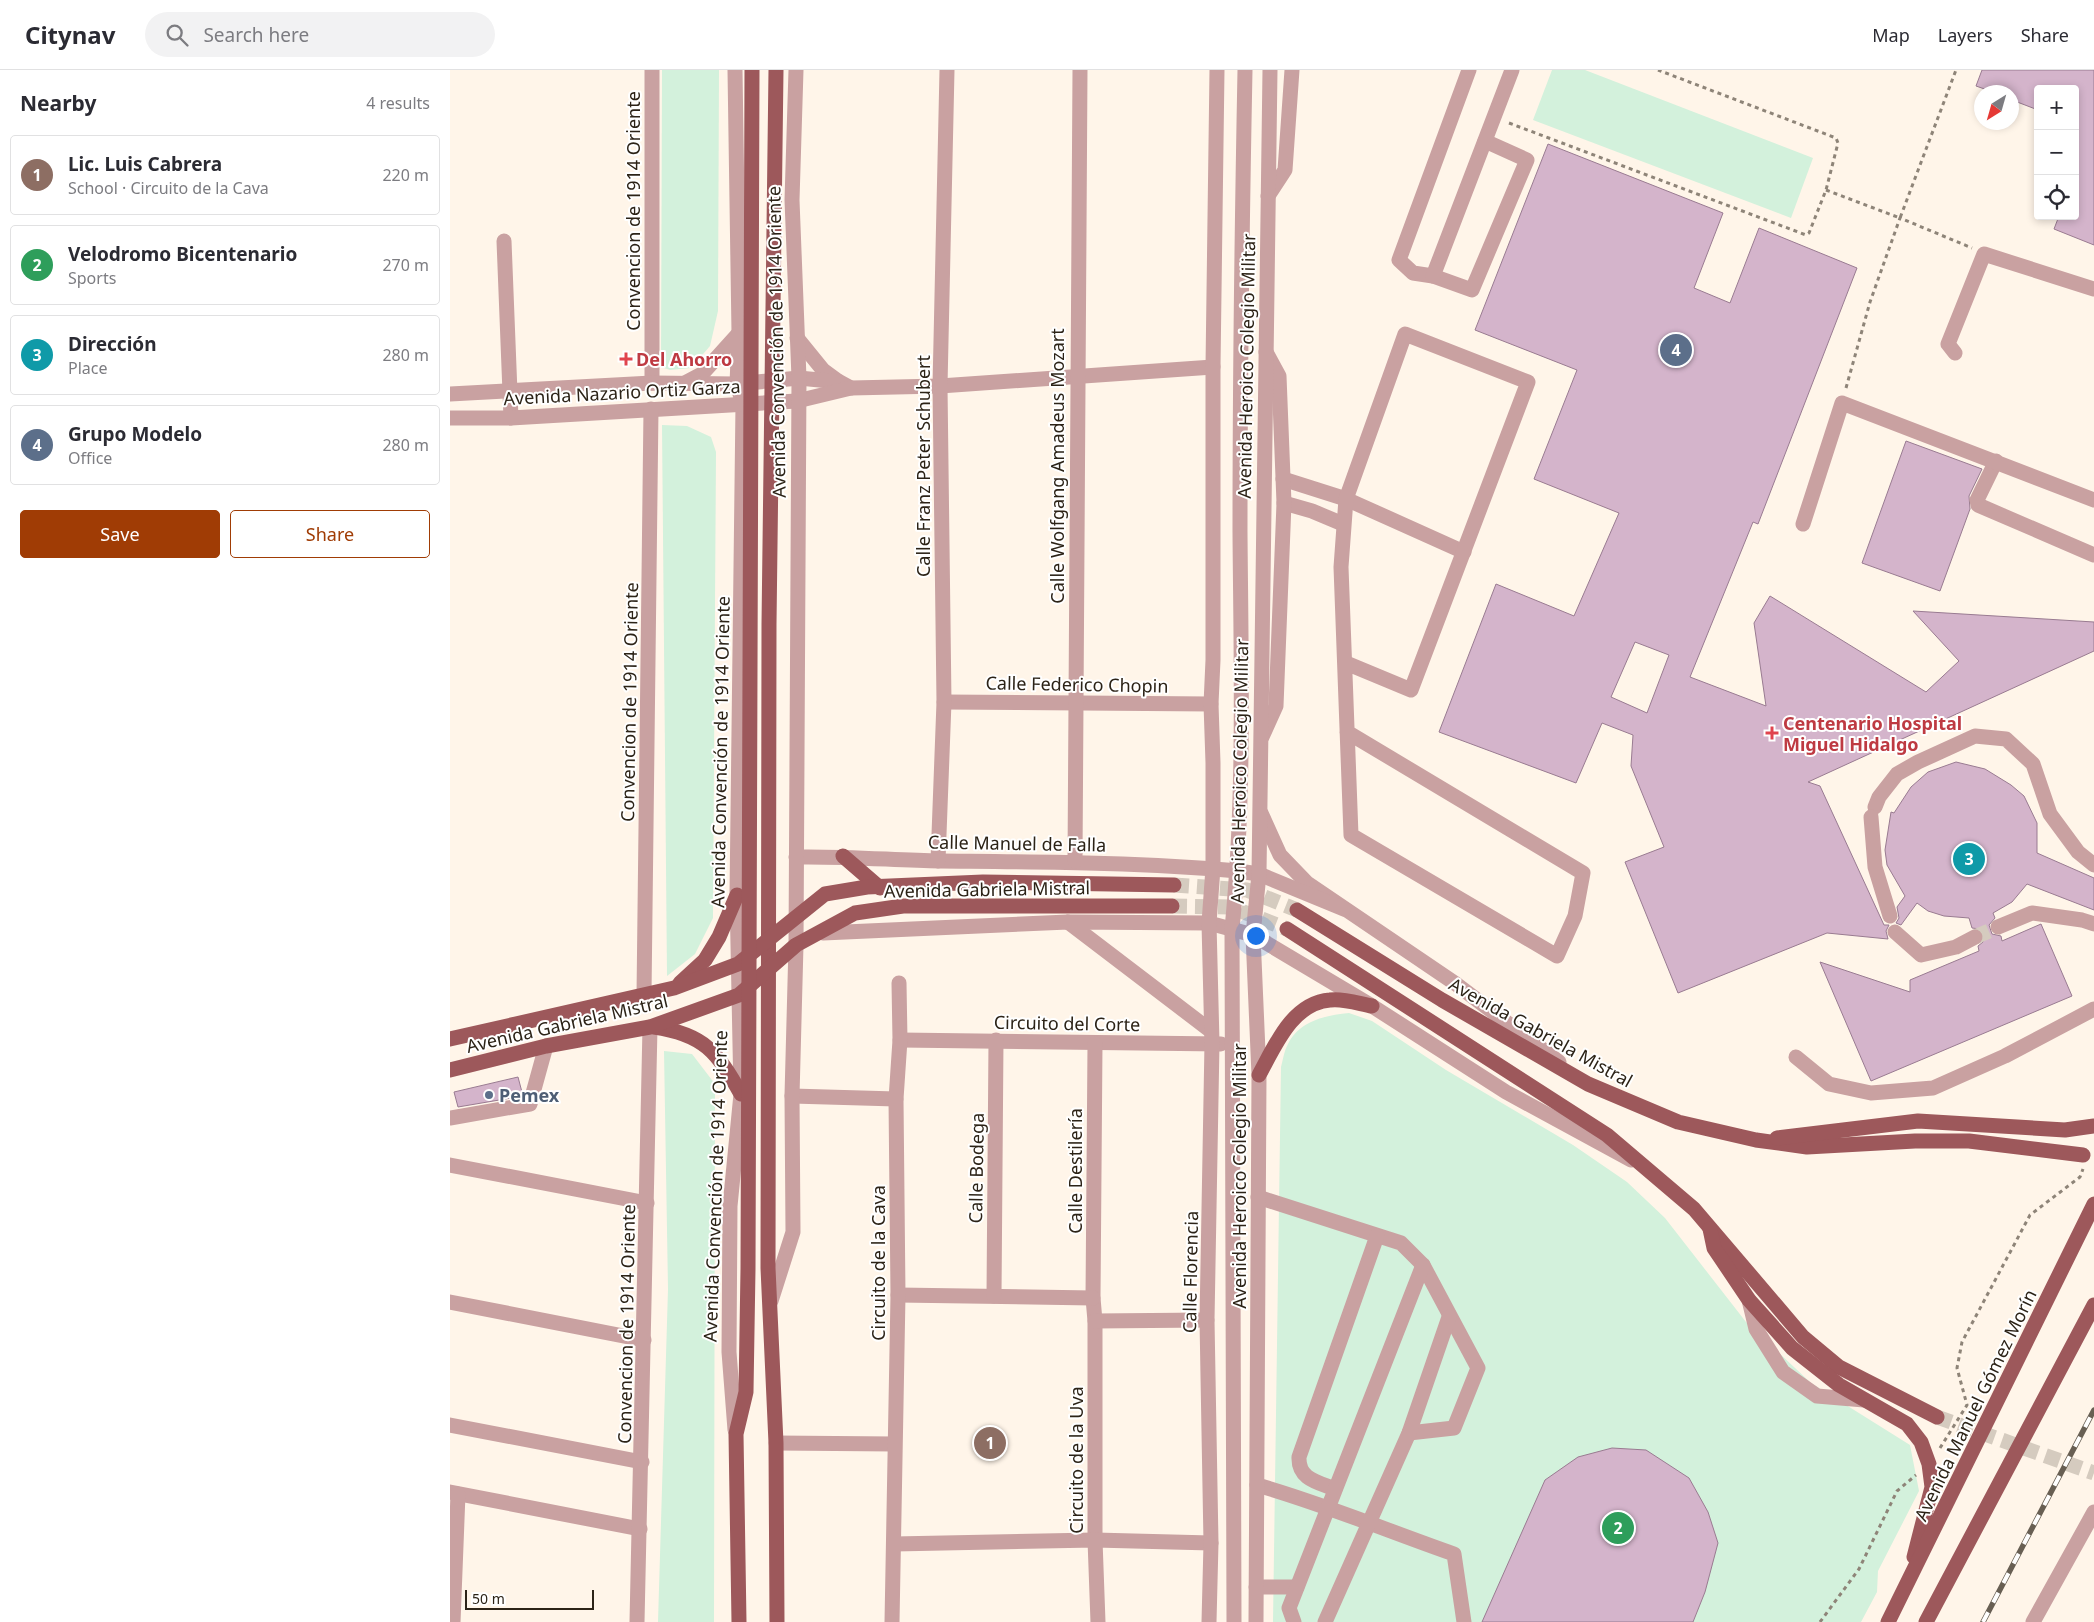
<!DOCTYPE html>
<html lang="en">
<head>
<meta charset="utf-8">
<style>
  body { margin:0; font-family:"Noto Sans",sans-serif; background:#f2f2f3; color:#2b2b33 }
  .controls { position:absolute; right:15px; top:15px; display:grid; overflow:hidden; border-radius:5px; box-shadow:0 2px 8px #0003 }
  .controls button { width:45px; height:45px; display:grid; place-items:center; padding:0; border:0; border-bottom:1px solid #e1e1e2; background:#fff; color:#2b2b33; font:25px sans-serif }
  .compass { position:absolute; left:1524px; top:15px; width:45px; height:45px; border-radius:50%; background:#fff; box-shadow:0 2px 8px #0003; rotate:217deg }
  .scale { position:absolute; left:15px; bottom:12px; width:129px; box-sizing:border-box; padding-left:5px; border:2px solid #2c2317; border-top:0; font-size:14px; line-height:18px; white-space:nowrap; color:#2c2317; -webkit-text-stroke:4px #fff; paint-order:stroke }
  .you { position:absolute; left:805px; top:865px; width:18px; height:18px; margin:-12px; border:4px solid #fff; border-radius:50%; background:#1a73e8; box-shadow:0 0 0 8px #1a73e833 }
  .badge { display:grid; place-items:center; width:32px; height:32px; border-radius:50%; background:#a03c05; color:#fff; font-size:16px; font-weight:700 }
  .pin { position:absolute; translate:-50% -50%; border:2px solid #fff; box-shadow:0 1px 5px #0006 }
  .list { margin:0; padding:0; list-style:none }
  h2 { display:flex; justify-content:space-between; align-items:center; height:65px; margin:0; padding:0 20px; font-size:21px }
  h2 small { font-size:16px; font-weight:400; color:#7c7c81 }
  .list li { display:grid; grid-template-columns:32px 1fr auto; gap:15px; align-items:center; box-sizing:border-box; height:80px; margin:0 10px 10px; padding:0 10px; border:1px solid #e1e1e2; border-radius:5px }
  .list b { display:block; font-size:19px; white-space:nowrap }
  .list p { margin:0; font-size:16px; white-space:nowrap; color:#7c7c81 }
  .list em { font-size:16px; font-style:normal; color:#7c7c81 }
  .actions { display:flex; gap:10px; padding:15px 20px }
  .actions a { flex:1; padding:11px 0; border:1px solid #a03c05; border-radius:5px; text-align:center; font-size:18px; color:#a03c05 }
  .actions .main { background:#a03c05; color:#fff }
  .icon { flex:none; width:28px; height:28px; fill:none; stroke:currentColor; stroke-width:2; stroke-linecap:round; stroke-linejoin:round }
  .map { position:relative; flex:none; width:1644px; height:1552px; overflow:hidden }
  header { display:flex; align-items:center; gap:30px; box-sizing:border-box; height:70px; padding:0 25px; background:#fff; border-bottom:1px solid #e1e1e2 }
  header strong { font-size:24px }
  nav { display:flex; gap:28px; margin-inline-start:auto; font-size:18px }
  .search { width:350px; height:45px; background:#f2f2f3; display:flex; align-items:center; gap:12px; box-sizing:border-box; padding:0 18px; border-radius:28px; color:#7c7c81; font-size:19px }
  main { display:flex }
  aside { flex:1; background:#fff }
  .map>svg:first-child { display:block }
</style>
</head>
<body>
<header>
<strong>Citynav</strong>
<div class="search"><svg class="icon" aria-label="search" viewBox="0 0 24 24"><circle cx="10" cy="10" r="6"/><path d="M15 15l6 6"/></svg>Search here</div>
<nav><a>Map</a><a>Layers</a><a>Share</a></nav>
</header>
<main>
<aside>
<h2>Nearby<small>4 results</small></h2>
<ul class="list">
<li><span class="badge" style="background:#8d6e63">1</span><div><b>Lic. Luis Cabrera</b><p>School · Circuito de la Cava</p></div><em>220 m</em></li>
<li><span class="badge" style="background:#2e9e5b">2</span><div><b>Velodromo Bicentenario</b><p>Sports</p></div><em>270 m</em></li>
<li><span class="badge" style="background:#0f9aa8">3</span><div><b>Dirección</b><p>Place</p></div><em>280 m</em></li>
<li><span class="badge" style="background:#5c6f8a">4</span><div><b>Grupo Modelo</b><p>Office</p></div><em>280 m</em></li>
</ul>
<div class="actions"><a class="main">Save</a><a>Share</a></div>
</aside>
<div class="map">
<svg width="1644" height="1552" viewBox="0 0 1644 1552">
  <rect width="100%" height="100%" fill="#fff5e9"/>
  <g fill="#d3f1dc">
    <path d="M 212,0 L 269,0 L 268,241 L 260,276 L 241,298 L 220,300 L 211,297 Z"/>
    <path d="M 1102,0 L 1135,0 L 1363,88 L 1341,148 L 1083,50 Z"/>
    <path d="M 212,355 L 237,356 L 261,367 L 266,382 L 263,848 L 245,884 L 217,906 Z"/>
    <path d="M 899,943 L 922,951 L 996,1000 L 1123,1075 L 1177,1112 L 1215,1148 L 1296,1252 L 1361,1313 L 1460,1375 L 1469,1421 L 1428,1501 L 1427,1522 L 1411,1552 L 823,1552 L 831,997 C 833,990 834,981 838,974 C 849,951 876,945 899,943 Z"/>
    <path d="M 214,981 L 242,984 L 265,1014 L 264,1552 L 208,1552 L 218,1219 Z"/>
  </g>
  <g fill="#d4b4cb" stroke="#997b91" fill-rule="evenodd">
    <path d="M 1532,0 L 1644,0 L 1644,175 L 1604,159 L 1609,146 L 1625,146 L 1625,19 L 1588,19 L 1588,40 L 1562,30 L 1562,22 L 1543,22 L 1526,16 Z"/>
    <path d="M 1098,74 L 1273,143 L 1244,218 L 1280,233 L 1309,158 L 1407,198 L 1308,454 L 1303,452 L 1240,607 L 1316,636 L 1304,553 L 1320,526 L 1476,622 L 1509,591 L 1463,541 L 1644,552 L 1644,581 L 1358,712 L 1370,716 L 1434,855 L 1439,855 L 1436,861 L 1438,869 L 1377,863 L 1228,923 L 1175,792 L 1214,777 L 1181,696 L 1183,665 L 1152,653 L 1126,713 L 989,662 L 1046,514 L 1124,546 L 1169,443 L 1084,409 L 1127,300 L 1025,260 ZM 1185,572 L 1219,585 L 1197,643 L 1161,627 Z"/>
    <path d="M 1456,371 L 1532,399 L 1519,426 L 1520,439 L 1490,521 L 1412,493 Z"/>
    <path d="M 1506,692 L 1535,699 L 1561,715 L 1574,726 L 1587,753 L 1587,783 L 1644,808 L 1644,840 L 1577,814 L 1562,832 L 1543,843 L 1545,848 L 1539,855 L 1542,864 L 1551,866 L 1552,871 L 1591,854 L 1622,926 L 1421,1011 L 1370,892 L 1460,922 L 1460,910 L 1529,881 L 1528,876 L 1533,872 L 1533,863 L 1530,859 L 1522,858 L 1519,848 L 1494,846 L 1478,841 L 1467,833 L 1451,855 L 1446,853 L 1449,848 L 1447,837 L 1455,826 L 1437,795 L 1435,780 L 1441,742 L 1444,743 L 1461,717 L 1478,702 Z"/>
    <path d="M 68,1007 L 73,1026 L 8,1037 L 4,1022 Z"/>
    <path d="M 1162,1378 L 1196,1380 L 1239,1408 L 1258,1442 L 1268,1473 L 1255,1522 L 1243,1552 L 1032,1552 L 1095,1410 L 1128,1387 Z"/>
  </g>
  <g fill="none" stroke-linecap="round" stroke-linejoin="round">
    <path stroke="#d5cbbf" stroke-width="15" stroke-dasharray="15 8" stroke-linecap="butt" d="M 1525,867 L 1548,857"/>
    <g stroke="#d5cbbf" stroke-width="15" stroke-dasharray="15 8" stroke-linecap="butt">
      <path d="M 724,815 L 797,820 L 847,840"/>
      <path d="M 722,836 L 781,837 L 837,859"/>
      <path d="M 1487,1347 L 1644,1403"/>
    </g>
    <g stroke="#8e8478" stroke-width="3" stroke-dasharray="4 4" stroke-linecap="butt">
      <path d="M 1059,53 L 1356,165 L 1359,163 L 1376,120 L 1388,73 L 1386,68 L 1208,0"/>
      <path d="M 1376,120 L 1450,148 L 1506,0"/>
      <path d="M 1396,318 L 1420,232 L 1450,148 L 1522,178"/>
      <path d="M 1490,1378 L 1517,1335 L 1507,1298 L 1512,1272 L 1580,1145 L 1630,1107 L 1633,1099"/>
      <path d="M 1370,1552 L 1409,1499 L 1447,1421 L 1466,1405"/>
    </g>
    <g stroke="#c9a1a1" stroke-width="15">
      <path d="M 285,0 L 289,263 L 287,314 L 293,334 L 287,825 L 291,1024 L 280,1136 L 279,1282 L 285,1360"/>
      <path d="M 1019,0 L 949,190 L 963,203 L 983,206 L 1022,220 L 1077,90 L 1035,71"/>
      <path d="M 818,126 L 835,100 L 842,0"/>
      <path d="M 54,171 L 61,348"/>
      <path d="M 983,206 L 1062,0"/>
      <path d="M 347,268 L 373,300 L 388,311"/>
      <path d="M 1505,283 L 1498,274 L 1534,184 L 1644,219"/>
      <path d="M 202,313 L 202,0"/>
      <path d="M 235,313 L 252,304 L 289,263"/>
      <path d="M 0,324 L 202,313 L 287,314 L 349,308 L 390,312 L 401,318"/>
      <path d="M 0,348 L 61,348 L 347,331 L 401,318 L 490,316 L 763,297"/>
      <path d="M 1546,391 L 1527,430 L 1528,435 L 1644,485"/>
      <path d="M 833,409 L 896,429 L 1014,482"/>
      <path d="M 834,433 L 862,441 L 893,454"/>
      <path d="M 1353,454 L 1392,333 L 1644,430"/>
      <path d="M 896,593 L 961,620 L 1078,312 L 955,264 L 896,429 L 891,497 L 901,765 L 1107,886 L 1125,846 L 1133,803 L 897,662"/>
      <path d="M 494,632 L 761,634"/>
      <path d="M 812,667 L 826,636 L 834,433 L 829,306 L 816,282"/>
      <path d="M 1425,737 L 1429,727 L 1447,704 L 1468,692 L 1525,666 L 1556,669 L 1583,694 L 1600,744 L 1628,782 L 1644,795"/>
      <path d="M 811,743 L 830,785 L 857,813 L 1006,914 L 1109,992"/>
      <path d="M 1421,747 L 1425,797 L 1440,846"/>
      <path d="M 346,787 C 394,786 442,790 490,791 C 590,792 689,792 788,801 L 809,804 L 894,839"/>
      <path d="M 488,791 L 494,632 L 490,316 L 497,0"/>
      <path d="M 625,791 L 630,0"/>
      <path d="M 618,852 L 761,961"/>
      <path d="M 1548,857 L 1582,843 L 1632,850 L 1644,854"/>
      <path d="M 1445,862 L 1471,885 L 1506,877 L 1525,867"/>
      <path d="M 373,863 L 618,852 L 759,853 L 803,865 L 922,936 L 1056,1022 L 1181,1090"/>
      <path d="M 194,925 L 201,339"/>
      <path d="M 450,970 L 771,974"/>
      <path d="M 645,974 L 643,1228 L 645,1251 L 645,1470 L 648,1552"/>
      <path d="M 1346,987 L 1379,1014 L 1421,1023 L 1483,1018 L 1555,986 L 1644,939"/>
      <path d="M 342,1026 L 446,1029"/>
      <path d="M 0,1048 L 80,1034 L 96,976"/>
      <path d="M 0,1095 L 197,1133"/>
      <path d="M 808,1127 L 951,1173 L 973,1195 L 1028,1298 L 1004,1358 L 959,1363"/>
      <path d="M 448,1225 L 643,1228"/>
      <path d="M 544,1226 L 546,970"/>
      <path d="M 1299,1230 L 1306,1259 L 1333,1302 L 1367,1326 L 1414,1330"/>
      <path d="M 321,1231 L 343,1162 L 342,1026 L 346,875 L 349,308 L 342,130 L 346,0"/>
      <path d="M 0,1232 L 194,1270"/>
      <path d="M 645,1251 L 757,1250"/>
      <path d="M 0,1355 L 192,1392"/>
      <path d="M 326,1373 L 444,1374"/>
      <path d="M 807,1415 C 874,1434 938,1461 1004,1484 L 1014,1552"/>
      <path d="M 885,1419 C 867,1412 848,1409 849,1387 L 927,1166"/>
      <path d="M 0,1422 L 190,1459"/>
      <path d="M 444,1474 L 645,1470 L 761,1473"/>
      <path d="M 806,1517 L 847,1517"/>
      <path d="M 3,1552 L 8,1424"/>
      <path d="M 187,1552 L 200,957"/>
      <path d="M 442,1552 L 448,1225 L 446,1029 L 450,970 L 449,913"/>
      <path d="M 759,1552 L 761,1473 L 757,1250 L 762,973 L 759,853 L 763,798 L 763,693 L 761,634 L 763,590 L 763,297 L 767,0"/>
      <path d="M 784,1552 L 782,859 C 795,727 791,594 790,462 C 790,308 792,154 795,0"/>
      <path d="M 806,1552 L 809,1005 L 803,865 L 809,804 L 820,0"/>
      <path d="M 844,1552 L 839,1538 L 973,1195"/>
      <path d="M 875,1552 L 959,1363 L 999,1247"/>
      <path d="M 1583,1552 L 1644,1442"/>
    </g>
    <g stroke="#9d585b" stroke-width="15">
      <path d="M 326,0 L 319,554 L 318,1198 L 326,1373 L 327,1552"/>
      <path d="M 393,786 L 430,818"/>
      <path d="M 847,840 L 992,930 L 1138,1014 L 1228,1052 L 1306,1070 L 1357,1077 L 1465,1071 L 1519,1071 L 1633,1085"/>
      <path d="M 837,859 L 1157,1065 L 1244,1139 L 1353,1267 L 1389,1297 L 1487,1347"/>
      <path d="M 230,913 L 255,890 L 269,867 L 287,825"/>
      <path d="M 204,957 C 254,964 267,982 291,1024"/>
      <path d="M 0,969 L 224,918 L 288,894 L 375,824 L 417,817 L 533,812 L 724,815"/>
      <path d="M 0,1000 L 96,976 L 200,957 L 289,925 L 346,875 L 405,843 L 453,836 L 722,836"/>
      <path d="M 809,1005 C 825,976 842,933 880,930 C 893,928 910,934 922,936"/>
      <path d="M 1327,1068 L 1468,1051 L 1615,1060 L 1644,1056"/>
      <path d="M 1260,1159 L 1264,1178 L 1299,1230 L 1342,1278 L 1389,1315 L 1457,1354 L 1471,1372 L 1479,1394 L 1482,1417 L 1464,1487"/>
      <path d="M 289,1552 L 286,1364 L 296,1322 L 298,1199 L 302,0"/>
      <path d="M 1438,1552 L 1644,1134"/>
      <path d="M 1476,1552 L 1644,1235"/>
    </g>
    <g stroke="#685f53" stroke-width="5.5">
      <path id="rail" d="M 1533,1552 L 1644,1340"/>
    </g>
    <use href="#rail" stroke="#fff" stroke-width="4" stroke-dasharray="11" stroke-linecap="butt"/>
  </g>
  <g fill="#e0444e" stroke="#fff" stroke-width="2">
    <path d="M173.5 281.5h5v5h5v5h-5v5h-5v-5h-5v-5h5z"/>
    <path d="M1319.5 655.5h5v5h5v5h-5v5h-5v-5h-5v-5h5z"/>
  </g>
  <circle fill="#5c6f8a" stroke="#fff" stroke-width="2" cx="39" cy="1025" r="5"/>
  <g text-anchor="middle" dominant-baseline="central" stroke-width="4" stroke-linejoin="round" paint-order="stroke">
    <g font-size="18" fill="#2c2317" stroke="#fff">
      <text transform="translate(183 141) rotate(-90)">Convencion de 1914 Oriente</text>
      <text transform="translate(326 272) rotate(-91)">Avenida Convención de 1914 Oriente</text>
      <text transform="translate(796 296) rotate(-89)">Avenida Heroico Colegio Militar</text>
      <text transform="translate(172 322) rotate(-3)">Avenida Nazario Ortiz Garza</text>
      <text transform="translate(473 396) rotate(-90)">Calle Franz Peter Schubert</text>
      <text transform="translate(607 396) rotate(-90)">Calle Wolfgang Amadeus Mozart</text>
      <text transform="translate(627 614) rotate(1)">Calle Federico Chopin</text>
      <text transform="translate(179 632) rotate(-89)">Convencion de 1914 Oriente</text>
      <text transform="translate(270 682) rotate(-89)">Avenida Convención de 1914 Oriente</text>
      <text transform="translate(789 701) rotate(-89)">Avenida Heroico Colegio Militar</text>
      <text transform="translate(567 773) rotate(1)">Calle Manuel de Falla</text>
      <text transform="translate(537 819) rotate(-1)">Avenida Gabriela Mistral</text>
      <text transform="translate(117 953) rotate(-13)">Avenida Gabriela Mistral</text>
      <text transform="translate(617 953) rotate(1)">Circuito del Corte</text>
      <text transform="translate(1091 962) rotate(29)">Avenida Gabriela Mistral</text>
      <text transform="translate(526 1098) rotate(-89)">Calle Bodega</text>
      <text transform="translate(625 1101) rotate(-90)">Calle Destilería</text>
      <text transform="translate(789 1106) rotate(-90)">Avenida Heroico Colegio Militar</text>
      <text transform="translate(265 1116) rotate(-88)">Avenida Convención de 1914 Oriente</text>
      <text transform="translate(428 1193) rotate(-90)">Circuito de la Cava</text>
      <text transform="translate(740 1202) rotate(-89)">Calle Florencia</text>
      <text transform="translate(176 1254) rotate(-89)">Convencion de 1914 Oriente</text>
      <text transform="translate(1525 1335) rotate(-64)">Avenida Manuel Gómez Morín</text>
      <text transform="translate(626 1390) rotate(-90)">Circuito de la Uva</text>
    </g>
    <g font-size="18" font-weight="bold" fill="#be3a42" stroke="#fff" text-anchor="start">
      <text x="186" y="289">Del Ahorro</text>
      <text x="1333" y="653">Centenario Hospital<tspan x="1333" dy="21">Miguel Hidalgo</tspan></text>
    </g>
    <g font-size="18" font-weight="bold" fill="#4e5e75" stroke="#fff" text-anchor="start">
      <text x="49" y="1025">Pemex</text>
    </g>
  </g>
</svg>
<div class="controls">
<button>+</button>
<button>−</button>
<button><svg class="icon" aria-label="locate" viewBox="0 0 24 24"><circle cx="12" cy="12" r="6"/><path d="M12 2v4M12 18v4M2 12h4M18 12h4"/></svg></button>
</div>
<svg class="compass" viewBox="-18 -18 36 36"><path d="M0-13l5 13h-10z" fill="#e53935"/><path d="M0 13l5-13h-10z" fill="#7c7c81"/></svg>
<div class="scale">50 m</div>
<div class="you"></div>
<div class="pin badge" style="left:540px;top:1373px;background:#8d6e63">1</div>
<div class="pin badge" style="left:1168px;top:1458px;background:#2e9e5b">2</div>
<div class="pin badge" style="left:1519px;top:789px;background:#0f9aa8">3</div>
<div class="pin badge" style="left:1226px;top:280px;background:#5c6f8a">4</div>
</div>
</main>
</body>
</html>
